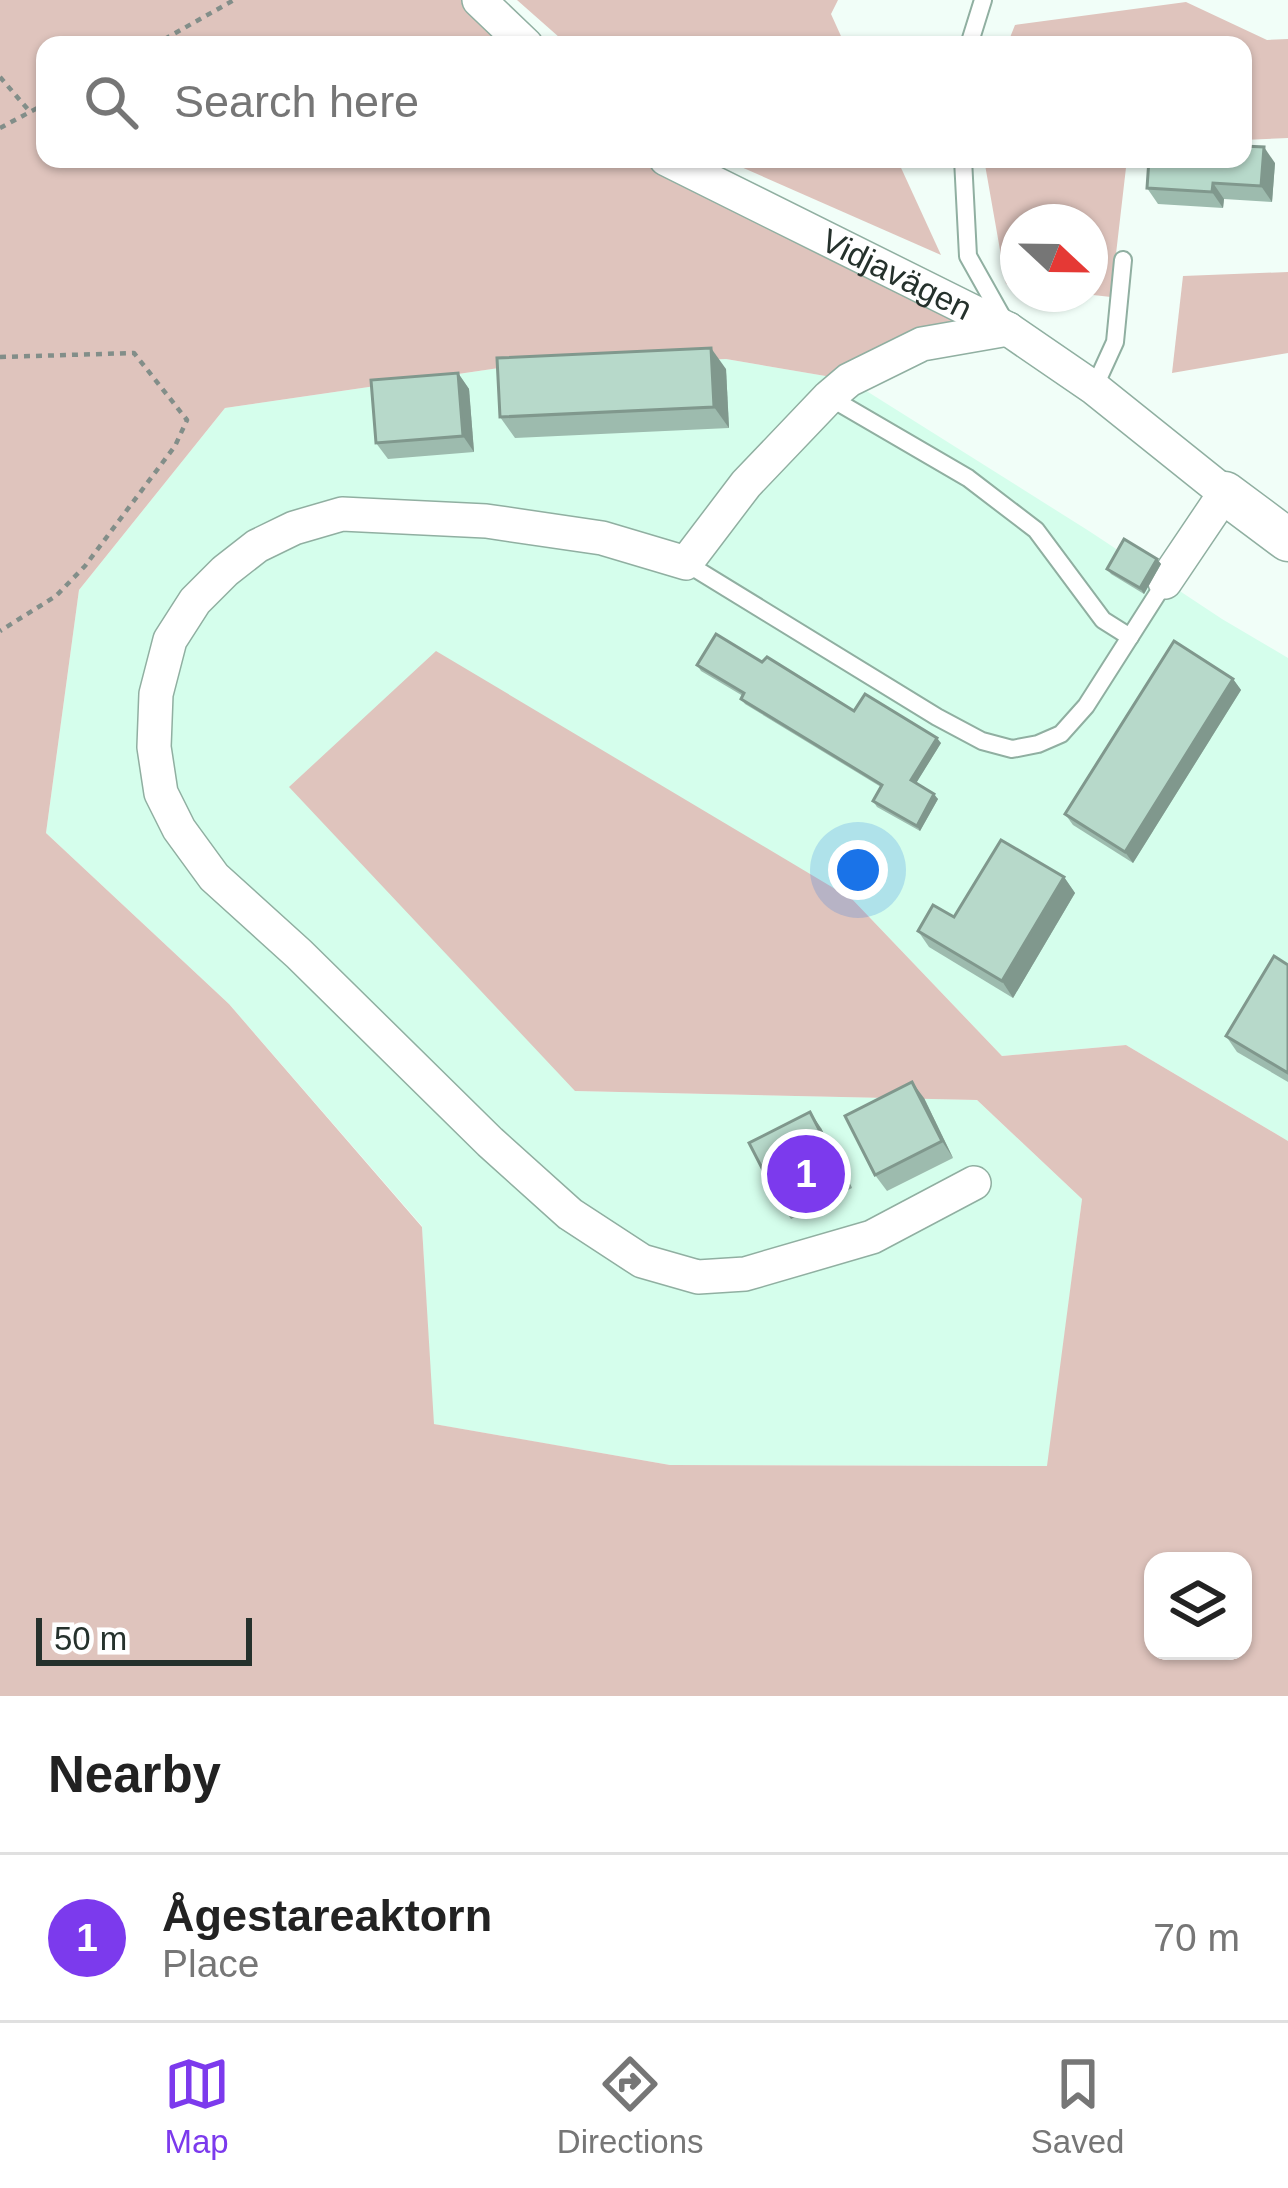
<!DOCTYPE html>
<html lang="en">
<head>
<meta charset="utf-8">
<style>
  body { margin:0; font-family:Arial,sans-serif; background:#f6f6f6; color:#222 }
  .controls { position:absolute; right:36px; bottom:36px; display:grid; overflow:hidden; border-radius:24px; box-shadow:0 3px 9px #0004 }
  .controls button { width:108px; height:108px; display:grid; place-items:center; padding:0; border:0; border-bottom:3px solid #e0e0e0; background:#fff; color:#222; font:60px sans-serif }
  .compass { position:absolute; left:1000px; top:204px; width:108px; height:108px; border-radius:50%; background:#fff; box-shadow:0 3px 9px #0004; rotate:112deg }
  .scale { position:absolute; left:36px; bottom:30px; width:216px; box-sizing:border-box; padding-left:12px; border:6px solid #25312c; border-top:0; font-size:33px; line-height:42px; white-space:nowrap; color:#25312c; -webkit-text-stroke:9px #fff; paint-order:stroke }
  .you { position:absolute; left:858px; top:870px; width:42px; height:42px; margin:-30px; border:9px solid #fff; border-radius:50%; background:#1a73e8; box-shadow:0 0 0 18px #1a73e833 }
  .badge { display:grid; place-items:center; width:78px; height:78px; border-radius:50%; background:#7c3aed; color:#fff; font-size:39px; font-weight:700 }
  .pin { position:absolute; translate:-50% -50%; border:6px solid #fff; box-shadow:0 3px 12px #0006 }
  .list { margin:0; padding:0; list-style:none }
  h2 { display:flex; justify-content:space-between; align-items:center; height:156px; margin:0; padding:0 48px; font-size:51px }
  h2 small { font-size:39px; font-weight:400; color:#767676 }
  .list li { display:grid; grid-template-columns:78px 1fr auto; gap:36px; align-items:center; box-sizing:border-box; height:168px; padding:0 48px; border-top:3px solid #e0e0e0 }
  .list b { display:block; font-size:45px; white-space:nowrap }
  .list p { margin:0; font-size:39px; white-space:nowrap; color:#767676 }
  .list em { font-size:39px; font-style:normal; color:#767676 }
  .icon { flex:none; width:66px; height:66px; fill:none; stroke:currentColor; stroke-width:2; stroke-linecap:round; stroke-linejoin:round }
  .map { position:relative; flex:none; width:1288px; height:1696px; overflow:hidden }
  .search { position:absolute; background:#fff; box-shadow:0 3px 9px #0004; left:36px; right:36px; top:36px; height:132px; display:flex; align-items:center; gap:30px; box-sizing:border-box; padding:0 42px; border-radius:24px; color:#767676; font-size:45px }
  .sheet { height:324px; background:#fff }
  nav { display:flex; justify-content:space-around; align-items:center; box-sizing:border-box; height:168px; border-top:3px solid #e0e0e0; background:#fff; font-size:33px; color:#767676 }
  nav a { display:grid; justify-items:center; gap:6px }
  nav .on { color:#7c3aed }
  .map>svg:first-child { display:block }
</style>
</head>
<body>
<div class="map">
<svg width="1288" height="1696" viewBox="0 0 1288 1696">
  <rect width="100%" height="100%" fill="#f1fef8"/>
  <path fill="#d5feec" d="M 726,359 L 849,380 L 1089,531 L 1222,619 L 1288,658 L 1288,1141 L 1126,1045 L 1002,1056 L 852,899 L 575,1091 L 977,1100 L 1082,1199 L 1048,1466 L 670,1465 L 433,1424 L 422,1226 L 229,1004 L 46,833 L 79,590 L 225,408 L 506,367 Z"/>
  <g fill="#dfc4bd" fill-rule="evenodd">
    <path d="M 0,0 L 479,0 L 526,45 L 45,45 L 45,159 L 666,159 L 1008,329 L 849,380 L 726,359 L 506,367 L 225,408 L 79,590 L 46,833 L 229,1004 L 422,1227 L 434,1424 L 670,1465 L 1047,1466 L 1082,1199 L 977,1100 L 575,1091 L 289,787 L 436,651 L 852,899 L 1002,1056 L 1126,1045 L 1288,1141 L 1288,1696 L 0,1696 ZM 1153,1561 L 1243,1561 L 1243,1651 L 1153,1651 Z"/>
    <path d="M 517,0 L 838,0 L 831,14 L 845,45 L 568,45 Z"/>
    <path d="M 1186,2 L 1267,40 L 1288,39 L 1288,138 L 1243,140 L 1243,45 L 1007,45 L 1015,25 Z"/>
    <path d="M 723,159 L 897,159 L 941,255 Z"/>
    <path d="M 984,159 L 1127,159 L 1111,297 L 1084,294 L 1090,294 L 1090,222 L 1018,222 L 1018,286 L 1006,284 Z"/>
    <path d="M 1288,272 L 1288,353 L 1172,373 L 1183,276 Z"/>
  </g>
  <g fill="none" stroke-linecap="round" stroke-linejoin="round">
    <g stroke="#90afa1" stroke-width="20">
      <g id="service">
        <path d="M 969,45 L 983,0"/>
        <path d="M 963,159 L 968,256 L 1005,322"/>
        <path d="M 1094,388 L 1115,342 L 1123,260"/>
        <path d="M 829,397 L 968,478 L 1036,530 L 1103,620 L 1130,637"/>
        <path d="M 686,563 L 937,717 L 982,741 L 1012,749 L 1038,744 L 1061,734 L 1086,706 L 1165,582"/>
      </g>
    </g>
    <g stroke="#90afa1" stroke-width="36">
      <g id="minor">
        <path d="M 479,0 L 526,45"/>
        <path id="s1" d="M 666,159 L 1008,329 L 1094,388 L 1225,493 L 1165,582"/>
        <path d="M 974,1183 L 872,1237 L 745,1274 L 698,1277 L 642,1261 L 570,1214 L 490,1142 L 299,954 L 214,877 L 179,829 L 161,793 L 154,747 L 156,694 L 170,640 L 195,601 L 225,571 L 257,546 L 294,528 L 342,514 L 486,521 L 602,538 L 686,563 L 746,484 L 829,397 L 849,380 L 922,344 L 1008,329"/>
      </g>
    </g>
    <g stroke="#90afa1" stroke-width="45">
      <path id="tertiary" d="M 1225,493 L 1288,540"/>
    </g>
    <g stroke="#828e89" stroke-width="4.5" stroke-dasharray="6 6" stroke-linecap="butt">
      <path d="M 154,45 L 234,0"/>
      <path d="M 0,77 L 31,113"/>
      <path d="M 0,128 L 45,104"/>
      <path d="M 0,357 L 134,353 L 187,420 L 175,446 L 85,566 L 56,596 L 0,631"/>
    </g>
    <use href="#service" stroke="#fff" stroke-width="16"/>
    <use href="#minor" stroke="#fff" stroke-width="33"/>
    <use href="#tertiary" stroke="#fff" stroke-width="42"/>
  </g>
  <g fill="#9dbbae">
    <path d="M 1275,163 L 1272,202 L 1224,199 L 1223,208 L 1158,204 L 1147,188 Z"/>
    <path d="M 726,369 L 729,428 L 515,438 L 500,417 Z"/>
    <path d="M 458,373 L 469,389 L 474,452 L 388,459 L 376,443 Z"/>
    <path d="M 1157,559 L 1161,564 L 1144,594 L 1111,574 L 1107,569 Z"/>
    <path d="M 762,662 L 854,711 L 941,743 L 916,783 L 938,799 L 920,831 L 877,807 L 873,801 L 881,787 L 745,704 L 741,699 L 743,696 L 701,671 L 697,665 Z"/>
    <path d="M 1233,679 L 1241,690 L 1133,863 L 1073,825 L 1065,814 Z"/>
    <path d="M 1064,877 L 1075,893 L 1013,998 L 929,947 L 918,931 Z"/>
    <path d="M 1288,965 L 1288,1082 L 1237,1052 L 1226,1036 Z"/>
    <path d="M 924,1098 L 953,1158 L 887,1191 L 875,1175 Z"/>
    <path d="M 821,1128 L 852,1188 L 791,1219 L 780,1203 Z"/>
  </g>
  <g fill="#80988d">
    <path d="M 1264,147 L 1275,163 L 1272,202 L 1261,186 Z"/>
    <path d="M 1213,183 L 1224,199 L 1223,208 L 1212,192 Z"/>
    <path d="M 711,348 L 726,369 L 729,428 L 714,407 Z"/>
    <path d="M 458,373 L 469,389 L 474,452 L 463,436 Z"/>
    <path d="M 1157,559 L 1161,564 L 1144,594 L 1140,588 Z"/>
    <path d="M 1233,679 L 1241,690 L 1133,863 L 1125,852 Z"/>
    <path d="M 937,738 L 941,743 L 915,785 L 911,780 Z"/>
    <path d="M 934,794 L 938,799 L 920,831 L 917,826 Z"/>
    <path d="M 1064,877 L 1075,893 L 1013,998 L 1002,981 Z"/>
    <path d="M 912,1082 L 924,1098 L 953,1158 L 942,1141 Z"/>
    <path d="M 810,1112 L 821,1128 L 852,1188 L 841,1172 Z"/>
  </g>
  <g fill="#b7d9ca" stroke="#80988d" stroke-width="3">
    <path d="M 1243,146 L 1264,147 L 1261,186 L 1213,183 L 1212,192 L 1147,188 L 1149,159 L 1243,159 Z"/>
    <path d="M 711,348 L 714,407 L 500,417 L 497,358 Z"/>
    <path d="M 458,373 L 463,436 L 376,443 L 371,380 Z"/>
    <path d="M 1124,539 L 1157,559 L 1140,588 L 1107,569 Z"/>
    <path d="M 716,634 L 762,662 L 767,657 L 854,711 L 865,694 L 937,738 L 911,780 L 934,794 L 917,826 L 873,801 L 882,785 L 741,699 L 744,693 L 697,665 Z"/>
    <path d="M 1174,641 L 1233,679 L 1125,852 L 1065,814 Z"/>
    <path d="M 1001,840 L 1064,877 L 1002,981 L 918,931 L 933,905 L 954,917 Z"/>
    <path d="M 1274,956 L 1288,965 L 1288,1073 L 1226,1036 Z"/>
    <path d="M 912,1082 L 942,1141 L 875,1175 L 845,1116 Z"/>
    <path d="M 810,1112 L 841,1172 L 780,1203 L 749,1143 Z"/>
  </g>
  <g text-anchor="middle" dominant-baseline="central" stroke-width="10" stroke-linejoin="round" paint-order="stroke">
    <g font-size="33" fill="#25312c" stroke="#fff">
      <text stroke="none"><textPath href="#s1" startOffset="258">Vidjavägen</textPath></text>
    </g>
  </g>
</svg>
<div class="controls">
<button><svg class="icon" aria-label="layers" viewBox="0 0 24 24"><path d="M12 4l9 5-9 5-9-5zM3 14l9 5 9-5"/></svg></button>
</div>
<svg class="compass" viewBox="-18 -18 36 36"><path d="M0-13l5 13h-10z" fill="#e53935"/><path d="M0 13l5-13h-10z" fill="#767676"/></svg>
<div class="scale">50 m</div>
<div class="you"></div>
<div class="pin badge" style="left:806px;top:1174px">1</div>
<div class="search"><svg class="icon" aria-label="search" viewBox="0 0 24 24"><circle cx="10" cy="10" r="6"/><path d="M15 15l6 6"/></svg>Search here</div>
</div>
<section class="sheet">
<h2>Nearby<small></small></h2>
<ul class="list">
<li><span class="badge">1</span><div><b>Ågestareaktorn</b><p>Place</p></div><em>70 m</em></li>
</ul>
</section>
<nav>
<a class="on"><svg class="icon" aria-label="map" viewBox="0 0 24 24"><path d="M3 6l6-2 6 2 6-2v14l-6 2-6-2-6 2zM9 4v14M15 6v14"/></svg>Map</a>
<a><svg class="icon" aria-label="directions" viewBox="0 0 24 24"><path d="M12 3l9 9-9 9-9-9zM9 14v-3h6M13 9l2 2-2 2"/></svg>Directions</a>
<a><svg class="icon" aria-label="saved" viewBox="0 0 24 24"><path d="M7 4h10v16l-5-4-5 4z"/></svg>Saved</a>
</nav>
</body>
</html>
